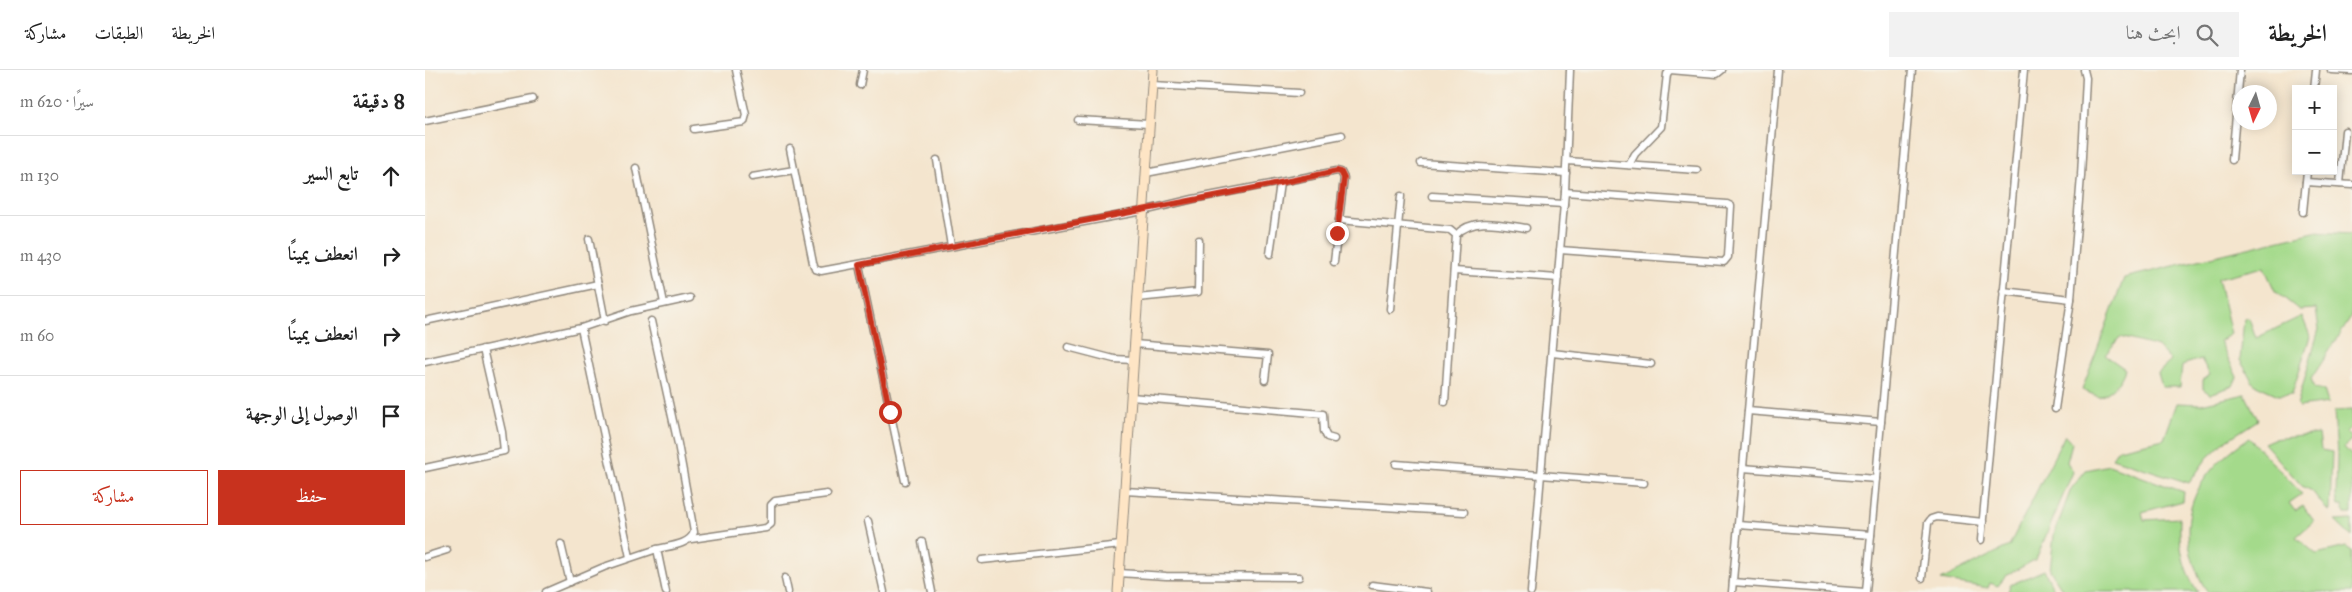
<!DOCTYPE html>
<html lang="ar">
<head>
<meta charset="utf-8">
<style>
  body { margin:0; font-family:"IM FELL Great Primer",Amiri,serif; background:#f2f2f2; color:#222; direction:rtl }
  .controls { position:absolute; right:15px; top:15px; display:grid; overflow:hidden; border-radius:0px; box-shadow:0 2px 12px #0003 }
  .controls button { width:45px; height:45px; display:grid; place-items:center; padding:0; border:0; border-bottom:1px solid #e0e0e0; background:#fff; color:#222; font:25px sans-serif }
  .compass { position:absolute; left:1807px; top:15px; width:45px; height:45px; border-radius:50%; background:#fff; box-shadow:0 2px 12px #0003; rotate:185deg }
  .stop { position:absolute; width:15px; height:15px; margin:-11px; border:4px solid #c8321e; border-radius:50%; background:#fff }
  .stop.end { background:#c8321e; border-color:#fff; box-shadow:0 1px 5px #0008 }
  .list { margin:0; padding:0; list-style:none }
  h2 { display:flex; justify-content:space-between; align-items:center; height:65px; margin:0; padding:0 20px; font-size:21px }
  h2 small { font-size:16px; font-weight:400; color:#767676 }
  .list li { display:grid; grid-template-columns:32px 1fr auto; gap:15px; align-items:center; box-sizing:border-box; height:80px; padding:0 20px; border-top:1px solid #e0e0e0 }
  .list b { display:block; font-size:19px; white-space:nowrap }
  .list em { font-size:16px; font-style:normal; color:#767676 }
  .actions { display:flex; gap:10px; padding:15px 20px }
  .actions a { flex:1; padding:11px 0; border:1px solid #c8321e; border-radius:0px; text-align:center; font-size:18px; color:#c8321e }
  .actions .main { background:#c8321e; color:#fff }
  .icon { flex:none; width:28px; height:28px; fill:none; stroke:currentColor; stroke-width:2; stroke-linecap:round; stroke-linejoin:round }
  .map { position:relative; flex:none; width:1927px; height:522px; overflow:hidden; direction:ltr }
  header { display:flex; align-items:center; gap:30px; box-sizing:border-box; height:70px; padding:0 25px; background:#fff; border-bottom:1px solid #e0e0e0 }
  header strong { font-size:24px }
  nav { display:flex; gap:28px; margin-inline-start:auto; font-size:18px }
  .search { width:350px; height:45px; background:#f2f2f2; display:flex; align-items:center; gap:12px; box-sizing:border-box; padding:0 18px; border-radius:0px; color:#767676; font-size:19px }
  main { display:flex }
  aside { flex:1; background:#fff }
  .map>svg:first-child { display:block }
</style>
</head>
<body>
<header>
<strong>الخريطة</strong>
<div class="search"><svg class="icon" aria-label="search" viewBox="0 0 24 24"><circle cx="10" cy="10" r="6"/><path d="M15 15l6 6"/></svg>ابحث هنا</div>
<nav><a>الخريطة</a><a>الطبقات</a><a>مشاركة</a></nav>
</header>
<main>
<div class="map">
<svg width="1927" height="522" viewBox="0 0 1927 522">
  <rect width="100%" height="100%" fill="#f7f3e8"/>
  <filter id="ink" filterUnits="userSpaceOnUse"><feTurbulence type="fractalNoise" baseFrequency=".02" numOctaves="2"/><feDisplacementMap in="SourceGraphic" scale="10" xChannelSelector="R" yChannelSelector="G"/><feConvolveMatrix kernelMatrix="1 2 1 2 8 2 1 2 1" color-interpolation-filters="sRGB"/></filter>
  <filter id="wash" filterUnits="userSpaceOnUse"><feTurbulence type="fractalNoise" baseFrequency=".0096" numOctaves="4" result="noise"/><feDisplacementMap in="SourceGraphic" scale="20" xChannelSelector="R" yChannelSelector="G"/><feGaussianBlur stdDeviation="1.12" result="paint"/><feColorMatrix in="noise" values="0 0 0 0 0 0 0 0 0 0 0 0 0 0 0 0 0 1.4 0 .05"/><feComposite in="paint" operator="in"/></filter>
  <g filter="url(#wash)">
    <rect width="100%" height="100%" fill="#f4e5ce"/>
    <g fill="#a4da8b" stroke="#68825b">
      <path d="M 1889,162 L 1927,164 L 1927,246 L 1886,309 L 1889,318 L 1899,320 L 1903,333 L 1874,337 L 1872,335 L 1894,259 L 1891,239 L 1874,240 L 1850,221 L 1839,197 L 1793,208 L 1806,264 L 1795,271 L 1812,307 L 1808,316 L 1785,324 L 1778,319 L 1778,310 L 1785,305 L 1776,289 L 1757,295 L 1755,317 L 1737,317 L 1733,303 L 1746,291 L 1733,277 L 1695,267 L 1680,285 L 1700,299 C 1696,312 1687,322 1674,327 L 1657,320 L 1699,208 Z"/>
      <path d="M 1877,246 L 1885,266 L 1867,324 L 1853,325 L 1829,314 L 1815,290 L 1819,249 L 1824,248 L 1831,268 Z"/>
      <path d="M 1820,324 L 1833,350 L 1799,372 L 1782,388 L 1764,413 L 1687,388 L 1693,379 L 1739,369 L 1752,333 L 1776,334 Z"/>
      <path d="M 1927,340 L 1927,356 L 1921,362 L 1927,369 L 1919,377 L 1927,386 L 1927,444 L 1920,444 L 1917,436 L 1913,436 L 1911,426 L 1912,384 L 1909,341 Z"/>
      <path d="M 1894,364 L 1896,380 L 1907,382 L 1905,441 L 1902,440 L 1887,421 L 1877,416 L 1839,373 L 1848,369 Z"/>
      <path d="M 1640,365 L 1647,373 L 1642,392 L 1648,402 L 1611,489 L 1581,506 L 1573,516 L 1565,513 L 1563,518 L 1516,510 L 1584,476 Z"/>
      <path d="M 1824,368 L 1877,424 L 1864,433 L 1870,441 L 1878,436 L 1889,451 L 1871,467 L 1891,484 L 1921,477 L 1927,481 L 1927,522 L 1782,522 C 1745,458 1764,407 1824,368 Z"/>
      <path d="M 1684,395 L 1759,422 L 1758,431 L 1717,442 L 1719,450 L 1755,448 C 1754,476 1757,498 1773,522 L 1639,522 L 1637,519 L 1625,500 L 1629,465 L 1646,419 L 1661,400 Z"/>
      <path d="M 1927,450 L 1927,467 L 1910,451 Z"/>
      <path d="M 1619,500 L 1630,522 L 1583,522 L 1585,515 Z"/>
    </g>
  </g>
  <g filter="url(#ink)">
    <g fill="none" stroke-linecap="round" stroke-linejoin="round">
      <g stroke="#90887c" stroke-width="9">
        <g id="street">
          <path d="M 1906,0 L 1927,1"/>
          <path d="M 435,15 L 438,0"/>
          <path d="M 727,15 L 874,23"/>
          <path d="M 1889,19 L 1891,0"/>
          <path d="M 653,50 L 724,54"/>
          <path d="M 0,51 L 108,29"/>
          <path d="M 269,59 L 319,52 L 321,45 L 311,0"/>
          <path d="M 365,79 L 388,193 L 390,199 L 396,201 L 718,141 L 768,129 L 912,101 L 916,102 L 919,108 L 909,192"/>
          <path d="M 512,90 L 526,176"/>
          <path d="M 1807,90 L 1815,0"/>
          <path d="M 1142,91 L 1272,100"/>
          <path d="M 996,93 L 1141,103"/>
          <path d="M 1204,95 L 1210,84 L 1236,57 L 1242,4 L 1245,0 L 1292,4 L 1297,0"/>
          <path d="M 211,98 L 239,233"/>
          <path d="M 721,103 L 917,65"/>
          <path d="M 327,107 L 369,100"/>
          <path d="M 1881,112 L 1927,115"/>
          <path d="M 1915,114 L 1920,61"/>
          <path d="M 1007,126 L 1139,134"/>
          <path d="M 1878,142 L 1882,101"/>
          <path d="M 914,150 L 1025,160 L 1031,165 L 1020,332"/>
          <path d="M 1031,165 C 1049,146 1078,155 1101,158"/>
          <path d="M 164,169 L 180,251"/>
          <path d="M 1135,180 L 1299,192 L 1303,187 L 1306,136 L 1302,134 L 1140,122"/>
          <path d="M 845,184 L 855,113"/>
          <path d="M 434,195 L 480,411"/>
          <path d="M 1029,201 L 1133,208"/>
          <path d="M 1578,221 L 1646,229"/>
          <path d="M 712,228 L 773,222 L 774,170"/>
          <path d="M 965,239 L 976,126"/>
          <path d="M 0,251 L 173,214"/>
          <path d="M 226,251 L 253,374 L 269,462 C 265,475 244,476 232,479"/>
          <path d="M 156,258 L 205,487"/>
          <path d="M 709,274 L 843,285 L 840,310"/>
          <path d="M 643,277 L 689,289 L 708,290"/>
          <path d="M 1127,283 L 1226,294"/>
          <path d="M 0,292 L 156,258 L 206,241 L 265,228"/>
          <path d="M 706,327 L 898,344 L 899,361 L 902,367 L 909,369"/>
          <path d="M 1630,339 L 1646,229 L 1656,106 L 1661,8 L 1659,0"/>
          <path d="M 1323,341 L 1456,352"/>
          <path d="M 971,394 L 1219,413"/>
          <path d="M 0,398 L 79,381 L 77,362 L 58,279"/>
          <path d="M 1318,398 L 1451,409"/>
          <path d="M 700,421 L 1039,442"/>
          <path d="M 443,451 L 459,522"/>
          <path d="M 1313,455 L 1446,465"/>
          <path d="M 266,469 L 341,458 L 346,454 L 346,435 L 350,431 L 402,424"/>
          <path d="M 1556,470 L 1599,0"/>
          <path d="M 497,472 L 507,522"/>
          <path d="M 136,474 L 145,512"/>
          <path d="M 0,487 L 22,480"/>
          <path d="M 557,490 L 696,475"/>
          <path d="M 694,503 L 741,506 L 874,507"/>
          <path d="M 360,508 L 363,522"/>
          <path d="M 1497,508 L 1503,453 L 1506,449 L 1512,447 L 1558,452"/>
          <path d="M 1308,512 L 1440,522"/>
          <path d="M 947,515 L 1002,522"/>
          <path d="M 121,522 L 179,497 L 232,479 L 241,522"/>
          <path d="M 1106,522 L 1140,122 L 1145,0"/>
          <path d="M 1307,522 L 1353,0"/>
          <path d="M 1441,522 L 1487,0"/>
        </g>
      </g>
      <g stroke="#90887c" stroke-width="11">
        <path id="secondary" d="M 693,522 L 728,0"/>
      </g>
      <use href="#street" stroke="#fff" stroke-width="6"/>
      <use href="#secondary" stroke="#fee5c5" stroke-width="9"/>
    </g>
  </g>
  <g fill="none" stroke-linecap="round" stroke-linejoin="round" filter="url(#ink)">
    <path stroke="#c8321e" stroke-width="6" d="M 465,342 L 434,195 C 593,162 753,135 912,101 L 916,102 L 919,108 L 912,163"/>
  </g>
</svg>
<div class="controls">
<button>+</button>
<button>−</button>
</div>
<svg class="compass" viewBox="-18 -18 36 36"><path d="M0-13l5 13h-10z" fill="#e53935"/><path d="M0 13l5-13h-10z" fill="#767676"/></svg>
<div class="stop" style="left:465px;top:342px"></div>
<div class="stop end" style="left:912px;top:163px"></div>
</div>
<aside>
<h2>8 دقيقة<small>سيرًا · 620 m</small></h2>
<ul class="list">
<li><svg class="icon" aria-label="ahead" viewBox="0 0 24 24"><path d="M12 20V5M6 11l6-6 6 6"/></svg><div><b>تابع السير</b></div><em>130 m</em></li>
<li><svg class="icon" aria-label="right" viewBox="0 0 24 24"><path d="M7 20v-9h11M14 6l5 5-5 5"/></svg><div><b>انعطف يمينًا</b></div><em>430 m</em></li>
<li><svg class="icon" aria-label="right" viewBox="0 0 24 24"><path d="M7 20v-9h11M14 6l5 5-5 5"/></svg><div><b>انعطف يمينًا</b></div><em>60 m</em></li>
<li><svg class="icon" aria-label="arrive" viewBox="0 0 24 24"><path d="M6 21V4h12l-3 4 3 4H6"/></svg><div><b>الوصول إلى الوجهة</b></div></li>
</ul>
<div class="actions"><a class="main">حفظ</a><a>مشاركة</a></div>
</aside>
</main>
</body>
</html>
